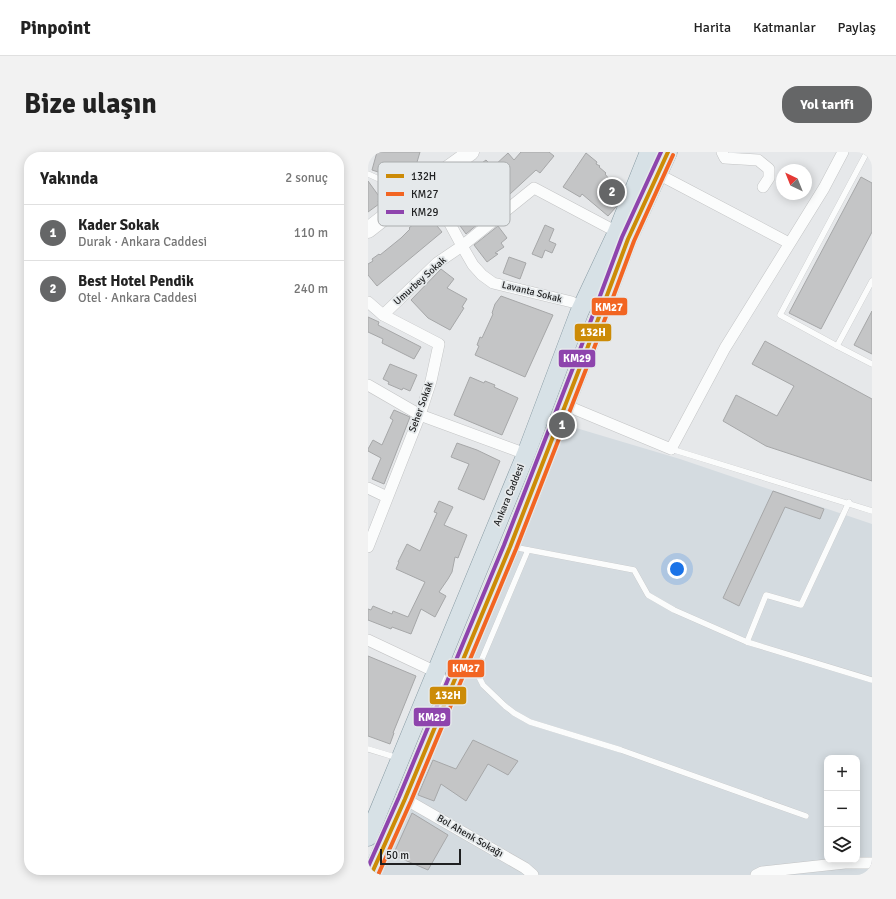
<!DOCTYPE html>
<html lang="tr">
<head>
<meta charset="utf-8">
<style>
  body { margin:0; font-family:Signika,sans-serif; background:#f2f2f2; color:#222 }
  .controls { position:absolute; right:12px; bottom:12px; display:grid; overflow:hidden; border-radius:8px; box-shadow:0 2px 10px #0003 }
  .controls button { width:36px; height:36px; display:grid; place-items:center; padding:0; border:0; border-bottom:1px solid #e0e0e0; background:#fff; color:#222; font:20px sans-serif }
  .compass { position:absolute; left:408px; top:12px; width:36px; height:36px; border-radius:50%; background:#fff; box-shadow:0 2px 10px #0003; rotate:317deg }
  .scale { position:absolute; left:12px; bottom:10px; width:81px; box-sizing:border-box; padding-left:4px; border:2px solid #1f2021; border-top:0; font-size:11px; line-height:14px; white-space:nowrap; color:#1f2021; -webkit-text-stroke:3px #e5e9eb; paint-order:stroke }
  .you { position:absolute; left:309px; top:417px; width:14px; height:14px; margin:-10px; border:3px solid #fff; border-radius:50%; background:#1a73e8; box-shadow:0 0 0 6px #1a73e833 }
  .badge { display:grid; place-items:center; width:26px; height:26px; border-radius:50%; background:#656667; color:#fff; font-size:13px; font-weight:700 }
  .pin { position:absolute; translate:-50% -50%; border:2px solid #fff; box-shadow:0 1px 4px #0006 }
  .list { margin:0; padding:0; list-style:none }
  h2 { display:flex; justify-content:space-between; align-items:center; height:52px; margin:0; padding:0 16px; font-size:17px }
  h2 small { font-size:13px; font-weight:400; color:#767676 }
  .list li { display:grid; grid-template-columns:26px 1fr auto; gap:12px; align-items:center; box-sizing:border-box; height:56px; padding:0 16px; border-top:1px solid #e0e0e0 }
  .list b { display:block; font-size:15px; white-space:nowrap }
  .list p { margin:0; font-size:13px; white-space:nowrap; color:#767676 }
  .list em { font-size:13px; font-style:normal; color:#767676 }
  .icon { flex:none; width:22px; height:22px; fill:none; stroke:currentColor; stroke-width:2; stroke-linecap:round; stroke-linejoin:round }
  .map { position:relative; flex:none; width:504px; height:723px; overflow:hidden; border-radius:16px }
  header { display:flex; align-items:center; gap:24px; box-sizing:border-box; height:56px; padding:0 20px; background:#fff; border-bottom:1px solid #e0e0e0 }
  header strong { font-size:19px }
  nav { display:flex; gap:22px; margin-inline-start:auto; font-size:14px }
  .intro { display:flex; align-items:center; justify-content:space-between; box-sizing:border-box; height:96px; padding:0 24px }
  h1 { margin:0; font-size:28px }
  .button { padding:10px 18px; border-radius:16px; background:#656667; color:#fff; font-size:14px; font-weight:700 }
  main { display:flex; gap:24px; padding:0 24px }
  aside { flex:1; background:#fff; border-radius:16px; box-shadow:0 2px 10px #0003 }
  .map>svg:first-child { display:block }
</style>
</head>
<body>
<header>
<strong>Pinpoint</strong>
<nav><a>Harita</a><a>Katmanlar</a><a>Paylaş</a></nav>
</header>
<div class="intro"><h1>Bize ulaşın</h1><a class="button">Yol tarifi</a></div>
<main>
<aside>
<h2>Yakında<small>2 sonuç</small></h2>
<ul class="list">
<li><span class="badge">1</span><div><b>Kader Sokak</b><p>Durak · Ankara Caddesi</p></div><em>110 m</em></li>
<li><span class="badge">2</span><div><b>Best Hotel Pendik</b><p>Otel · Ankara Caddesi</p></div><em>240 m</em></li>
</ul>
</aside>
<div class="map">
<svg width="504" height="723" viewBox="0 0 504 723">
  <rect width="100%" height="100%" fill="#e6e8ea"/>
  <path fill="#d4dbe0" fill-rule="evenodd" d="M 198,273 L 312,307 L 504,372 L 504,723 L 8,723 ZM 459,606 L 489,606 L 489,708 L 459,708 Z"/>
  <g fill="#c4c5c6" stroke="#a6a7a8">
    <path d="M 9,0 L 52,0 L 44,27 L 41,26 L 38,29 L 4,18 Z"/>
    <path d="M 153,0 L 181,0 L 186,4 L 172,21 L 168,18 L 142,42 L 111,63 L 103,51 L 121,40 L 120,39 L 123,37 L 107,16 L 118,8 L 125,15 L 140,1 L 146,8 Z"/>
    <path d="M 218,1 L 229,10 L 228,12 L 232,14 L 231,15 L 238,21 L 237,22 L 246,33 L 243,37 L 252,45 L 248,55 L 240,64 L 214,42 L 212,45 L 195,35 Z"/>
    <path d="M 493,25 L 504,31 L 504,80 L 453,177 L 421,161 Z"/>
    <path d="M 0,29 L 13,47 L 10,49 L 11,52 L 0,60 Z"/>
    <path d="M 104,62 L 110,72 L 98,82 L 90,71 Z"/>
    <path d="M 60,63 L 74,80 L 9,134 L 0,123 L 0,112 L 5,109 L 4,107 L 11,102 L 12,103 L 33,86 L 42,77 L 41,76 L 48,70 L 50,72 Z"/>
    <path d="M 177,73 L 186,77 L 181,89 L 188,92 L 184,101 L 177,98 L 174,106 L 164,102 Z"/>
    <path d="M 130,74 L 139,86 L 133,91 L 136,95 L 127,101 L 130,102 L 119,110 L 106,93 Z"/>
    <path d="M 141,105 L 158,111 L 152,127 L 135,121 Z"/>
    <path d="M 73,117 L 86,127 L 79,136 L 99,147 L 94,155 L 96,156 L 82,178 L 60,166 L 43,148 Z"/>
    <path d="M 133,144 L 185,163 L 157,225 L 107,203 L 111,194 L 109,193 L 112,185 L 114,186 L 125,162 L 124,161 L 127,152 Z"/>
    <path d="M 504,159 L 504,202 L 486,193 Z"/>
    <path d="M 0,165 L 11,170 L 10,173 L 53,195 L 46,207 L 14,191 L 15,187 L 0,180 Z"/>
    <path d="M 397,189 L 504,247 L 504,329 L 398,294 L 355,269 L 368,243 L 409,264 L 426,234 L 384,212 Z"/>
    <path d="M 22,212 L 49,223 L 42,239 L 35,236 L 34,238 L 20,232 L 21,230 L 15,227 Z"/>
    <path d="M 102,225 L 116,231 L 117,229 L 127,233 L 126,235 L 150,246 L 134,283 L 86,263 Z"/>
    <path d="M 26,258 L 42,265 L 16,332 L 4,327 L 13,306 L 0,299 L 0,297 L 5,288 L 14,293 L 25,268 L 22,266 Z"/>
    <path d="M 89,291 L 109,298 L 132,309 L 116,348 L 90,337 L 101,312 L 83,305 Z"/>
    <path d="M 405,339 L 456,357 L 452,367 L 417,355 L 371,454 L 355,446 Z"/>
    <path d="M 71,349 L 85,355 L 76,373 L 99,383 L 90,406 L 87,405 L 84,420 L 80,427 L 71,440 L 78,444 L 67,465 L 53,457 L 43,482 L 24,475 L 23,477 L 0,468 L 0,457 L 3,458 L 5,454 L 24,462 L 25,459 L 40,465 L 57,430 L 28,417 L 31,410 L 30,410 L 39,392 L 52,399 L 69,361 L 66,360 Z"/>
    <path d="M 0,504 L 48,524 L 25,581 L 26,581 L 22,592 L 0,584 Z"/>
    <path d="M 105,588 L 150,609 L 140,623 L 120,612 L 98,649 L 73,632 L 66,649 L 50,643 L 65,608 L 88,617 Z"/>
    <path d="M 44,661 L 80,683 L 60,718 L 25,703 Z"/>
  </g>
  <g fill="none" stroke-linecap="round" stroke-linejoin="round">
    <g stroke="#c3c4c5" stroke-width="6">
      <g id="lane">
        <path d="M 499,0 L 412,163 L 469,194 L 504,129"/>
        <path d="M 0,22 L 20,31"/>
        <path d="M 469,194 L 504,212"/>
        <path d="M 303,297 L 504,359"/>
        <path d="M 145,395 L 266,418 L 280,443 L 306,458 L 379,490 L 504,528"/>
        <path d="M 160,398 L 111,514 L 111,525 L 115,533 L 137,554 L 146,561 L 162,570 L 253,598 L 438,664"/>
        <path d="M 379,490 L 398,443 L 433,453 L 481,350"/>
        <path d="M 0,597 L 30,606"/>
      </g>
    </g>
    <g stroke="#c3c4c5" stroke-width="12">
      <g id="street">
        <path d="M 354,0 L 357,6 L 390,8 L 401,17 L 401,26 L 395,35"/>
        <path d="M 290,22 L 421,91"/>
        <path d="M 60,31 L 94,94 L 105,113 L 114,123 L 125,131 L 204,150"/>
        <path d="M 0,150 L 15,163 L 71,192 L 63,229 L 52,263 L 0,395"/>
        <path d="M 15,163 L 69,111 L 94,94 L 166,36 L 249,80"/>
        <path d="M 0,233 L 52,263 L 158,302"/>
        <path d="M 197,253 L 303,297 L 357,196 L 456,36 L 475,0"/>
        <path d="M 0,336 L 19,345"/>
        <path d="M 0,488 L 68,520 L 82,539"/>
        <path d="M 37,647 L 157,716 L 165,723"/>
        <path d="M 388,723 L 394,720 L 477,711 L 504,711"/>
      </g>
    </g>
    <g stroke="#c3c4c5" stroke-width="17">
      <path id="secondary" d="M 0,78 L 60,31 L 103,0"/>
    </g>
    <g stroke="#889ba4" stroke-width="19">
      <g id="primary">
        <path d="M 0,685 L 158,302 L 211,161 L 249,80 L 281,0"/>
        <path d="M 3,723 L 37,647 L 142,395 L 216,205 L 260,87 L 300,0"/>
      </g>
    </g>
    <use href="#lane" stroke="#fbfcfc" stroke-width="5.5"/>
    <use href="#street" stroke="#fbfcfc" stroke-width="11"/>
    <use href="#secondary" stroke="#fbfcfc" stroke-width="16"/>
    <use href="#primary" stroke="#d7e1e6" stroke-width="18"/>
    <g stroke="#e5e9eb" stroke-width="7">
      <path id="bus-1" d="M 3,723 L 37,647 L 142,395 L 216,205 L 260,87 L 300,0"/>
    </g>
    <g stroke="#e5e9eb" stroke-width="7">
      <path id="bus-2" d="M 10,723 L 43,649 L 148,397 L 222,207 L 266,89 L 305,3"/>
    </g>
    <g stroke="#e5e9eb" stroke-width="7">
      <path id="bus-3" d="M 0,715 L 31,645 L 136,393 L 210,203 L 254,85 L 293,0"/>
    </g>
    <use href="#bus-1" stroke="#cc8b07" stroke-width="4"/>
    <use href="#bus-2" stroke="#f26522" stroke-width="4"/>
    <use href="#bus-3" stroke="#8e44ad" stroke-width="4"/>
  </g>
  <g text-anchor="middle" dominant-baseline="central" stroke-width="3.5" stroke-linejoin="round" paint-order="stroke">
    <g font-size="10" fill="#1f2021" stroke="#e5e9eb">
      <text transform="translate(52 129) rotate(-42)">Umurbey Sokak</text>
      <text transform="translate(164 140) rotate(14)">Lavanta Sokak</text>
      <text transform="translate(53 255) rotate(-70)">Seher Sokak</text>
      <text transform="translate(141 343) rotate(-68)">Ankara Caddesi</text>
      <text transform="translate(102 684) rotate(30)">Bol Ahenk Sokağı</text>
    </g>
  </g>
  <rect x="10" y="10" width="132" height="64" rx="6" fill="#e5e9eb" stroke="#aaadae" stroke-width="1"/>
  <rect x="18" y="22" width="18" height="4" fill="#cc8b07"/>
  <rect x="18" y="40" width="18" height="4" fill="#f26522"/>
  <rect x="18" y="58" width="18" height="4" fill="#8e44ad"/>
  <g font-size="11" fill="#1f2021">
    <text x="43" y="28">132H</text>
    <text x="43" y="46">KM27</text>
    <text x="43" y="64">KM29</text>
  </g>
  <g stroke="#e5e9eb" stroke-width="1.5">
    <rect x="223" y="145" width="37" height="19" rx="4" fill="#f26522"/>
    <rect x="206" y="171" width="38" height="19" rx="4" fill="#cc8b07"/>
    <rect x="190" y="197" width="38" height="19" rx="4" fill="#8e44ad"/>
    <rect x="79" y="507" width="38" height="19" rx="4" fill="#f26522"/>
    <rect x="61" y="534" width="38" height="19" rx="4" fill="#cc8b07"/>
    <rect x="45" y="555" width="38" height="20" rx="4" fill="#8e44ad"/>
  </g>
  <g font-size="11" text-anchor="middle" font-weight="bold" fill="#fff">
    <text x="241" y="159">KM27</text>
    <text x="225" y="184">132H</text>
    <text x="209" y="210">KM29</text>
    <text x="98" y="520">KM27</text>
    <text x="80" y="547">132H</text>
    <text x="64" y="569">KM29</text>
  </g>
</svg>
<div class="controls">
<button>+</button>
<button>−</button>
<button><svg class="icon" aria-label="layers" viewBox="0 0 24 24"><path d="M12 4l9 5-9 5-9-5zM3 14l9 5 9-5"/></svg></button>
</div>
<svg class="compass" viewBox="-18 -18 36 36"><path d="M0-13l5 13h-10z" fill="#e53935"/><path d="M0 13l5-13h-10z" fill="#767676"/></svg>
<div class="scale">50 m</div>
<div class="you"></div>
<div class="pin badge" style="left:194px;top:273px">1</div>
<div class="pin badge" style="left:244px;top:40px">2</div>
</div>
</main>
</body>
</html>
